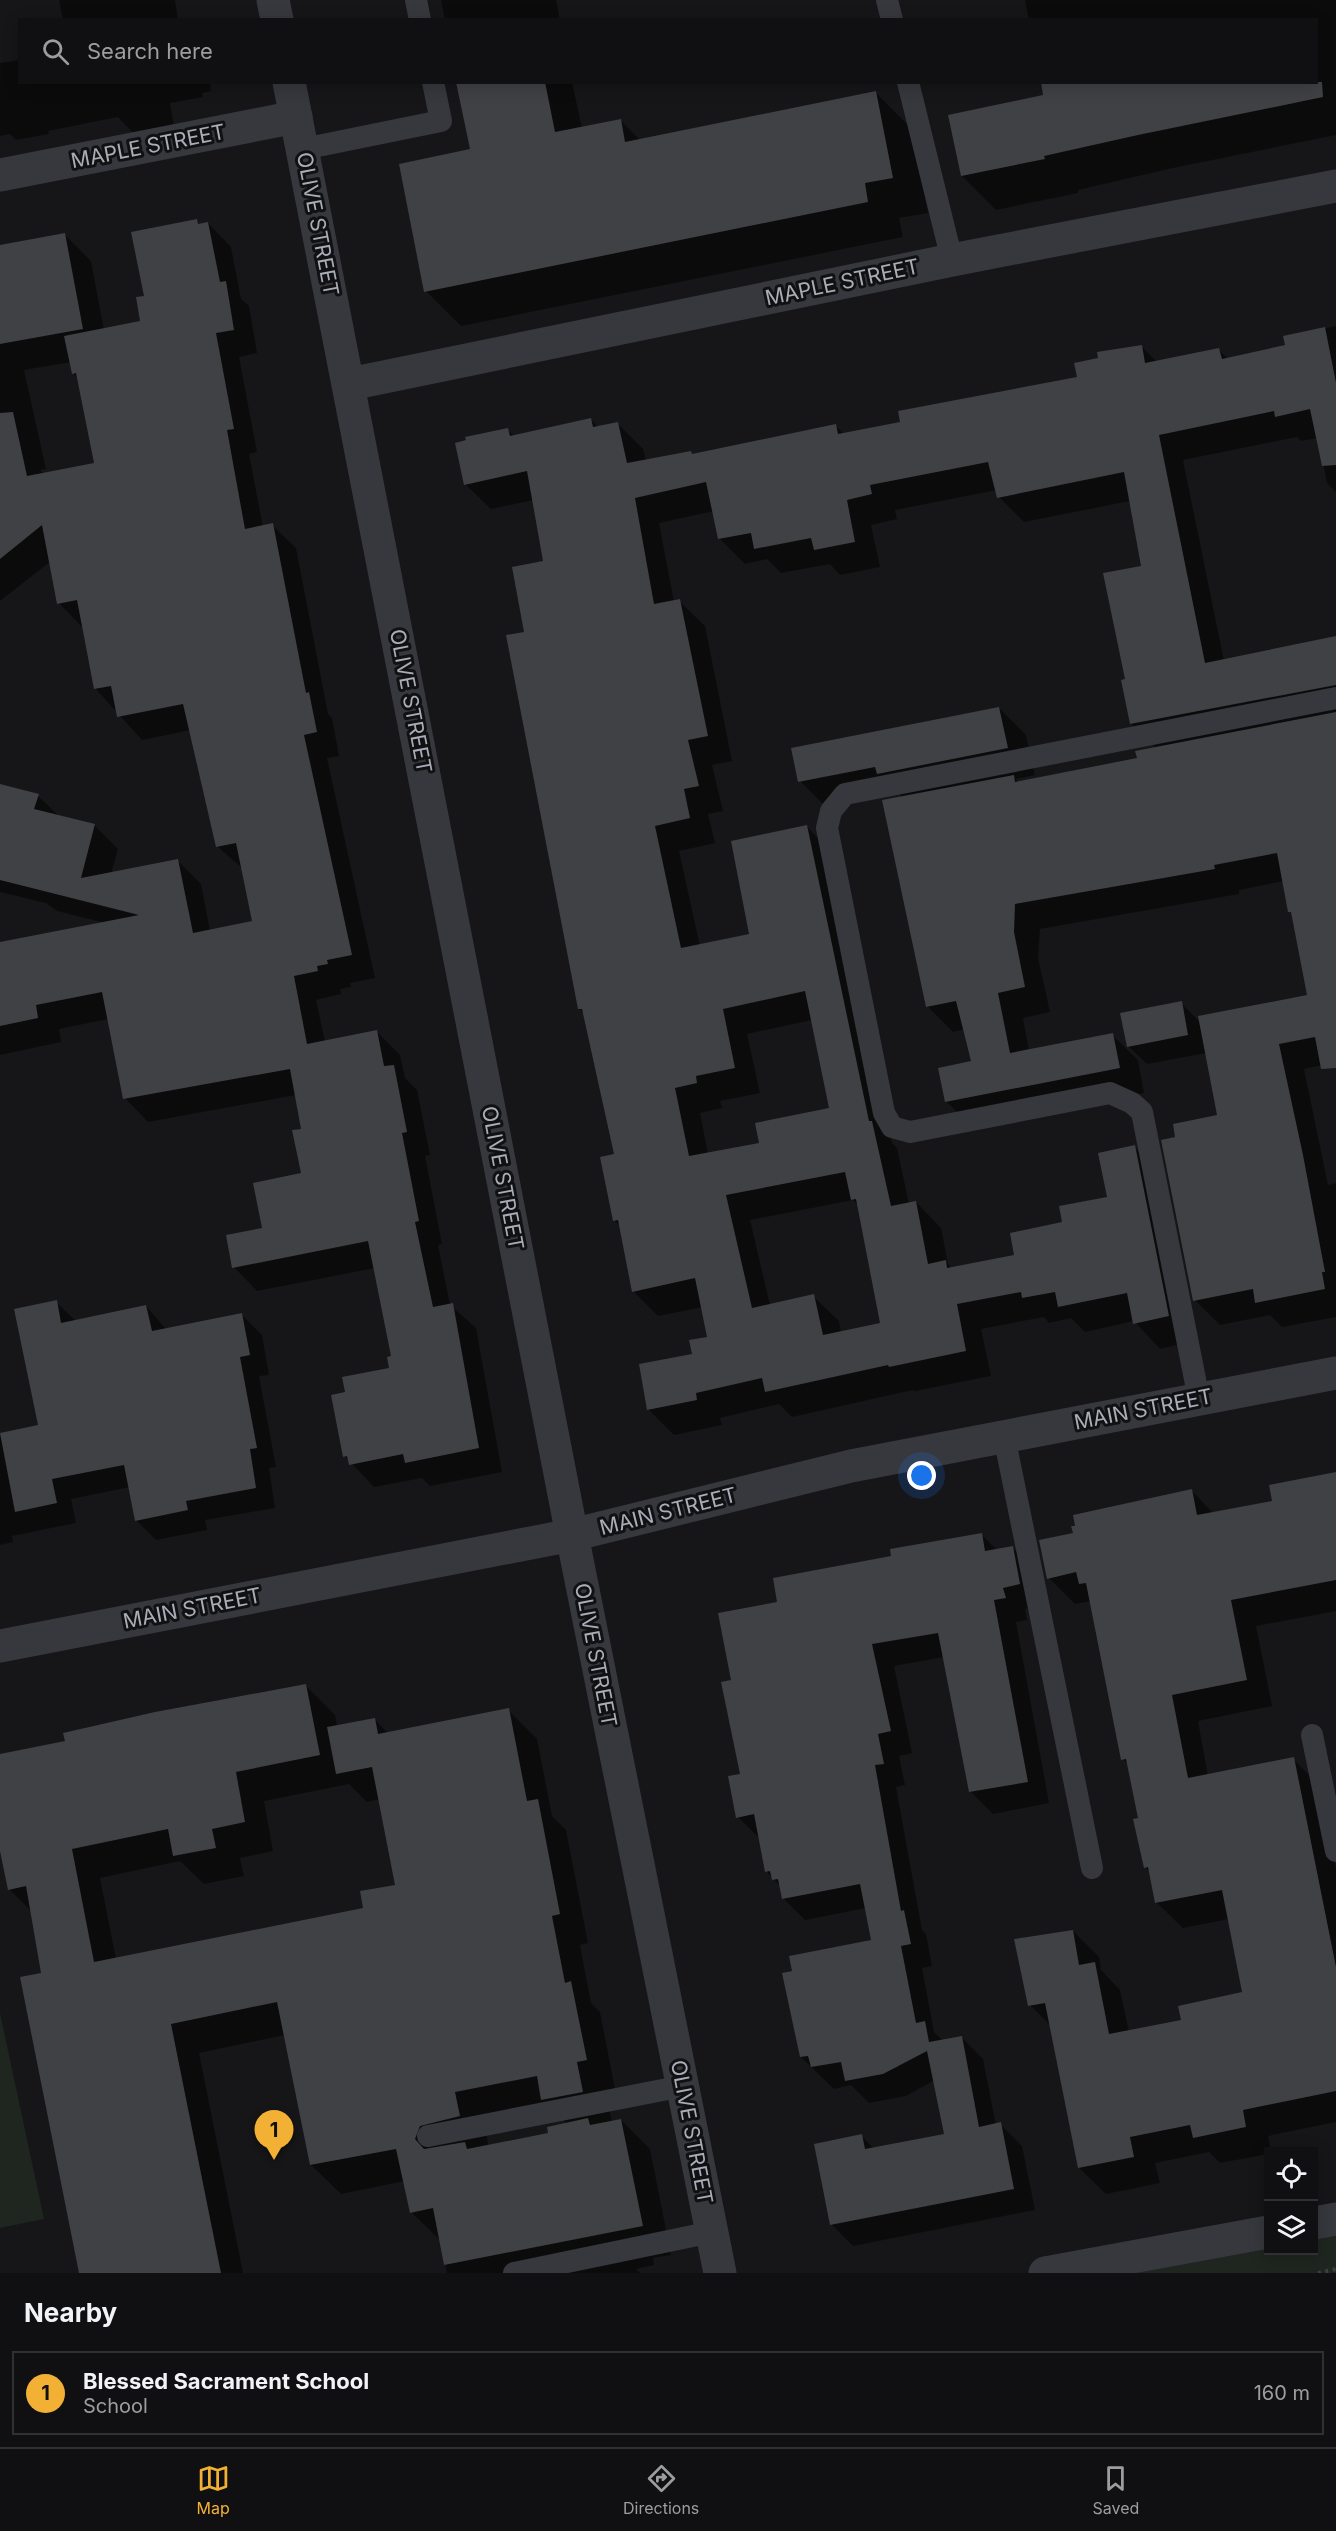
<!DOCTYPE html>
<html lang="en">
<head>
<meta charset="utf-8">
<style>
  body { margin:0; font-family:Inter,sans-serif; background:#1e1e20; color:#f1f3f6 }
  .controls { position:absolute; right:18px; bottom:18px; display:grid; overflow:hidden; border-radius:0px; box-shadow:0 3px 15px #0003 }
  .controls button { width:54px; height:54px; display:grid; place-items:center; padding:0; border:0; border-bottom:2px solid #303032; background:#101012; color:#f1f3f6; font:30px sans-serif }
  .you { position:absolute; left:922px; top:1476px; width:21px; height:21px; margin:-15px; border:4px solid #fff; border-radius:50%; background:#1a73e8; box-shadow:0 0 0 9px #1a73e833 }
  .badge { display:grid; place-items:center; width:39px; height:39px; border-radius:50%; background:#f2b134; color:#111; font-size:20px; font-weight:700 }
  .pin { position:absolute; translate:-50% -50px; filter:drop-shadow(0 2px 3px #0008) }
  .pin::after { content:''; position:absolute; top:32px; width:21px; height:18px; background:inherit; clip-path:polygon(0 0,100% 0,50% 100%) }
  .list { margin:0; padding:0; list-style:none }
  h2 { display:flex; justify-content:space-between; align-items:center; height:78px; margin:0; padding:0 24px; font-size:26px }
  h2 small { font-size:20px; font-weight:400; color:#9c9d9f }
  .list li { display:grid; grid-template-columns:39px 1fr auto; gap:18px; align-items:center; box-sizing:border-box; height:84px; margin:0 12px 12px; padding:0 12px; border:2px solid #303032; border-radius:0px }
  .list b { display:block; font-size:22px; white-space:nowrap }
  .list p { margin:0; font-size:20px; white-space:nowrap; color:#9c9d9f }
  .list em { font-size:20px; font-style:normal; color:#9c9d9f }
  .icon { flex:none; width:33px; height:33px; fill:none; stroke:currentColor; stroke-width:2; stroke-linecap:round; stroke-linejoin:round }
  .map { position:relative; flex:none; width:1336px; height:2273px; overflow:hidden }
  .search { position:absolute; background:#101012; box-shadow:0 3px 15px #0003; left:18px; right:18px; top:18px; height:66px; display:flex; align-items:center; gap:15px; box-sizing:border-box; padding:0 21px; border-radius:0px; color:#9c9d9f; font-size:22px }
  .sheet { height:174px; background:#101012 }
  nav { display:flex; justify-content:space-around; align-items:center; box-sizing:border-box; height:84px; border-top:2px solid #303032; background:#101012; font-size:16px; color:#9c9d9f }
  nav a { display:grid; justify-items:center; gap:3px }
  nav .on { color:#f2b134 }
  .map>svg:first-child { display:block }
</style>
</head>
<body>
<div class="map">
<svg width="1336" height="2273" viewBox="0 0 1336 2273">
  <rect width="100%" height="100%" fill="#161618"/>
  <g fill="#1e261f">
    <path d="M 0,2013 L 44,2219 L 0,2228 Z"/>
    <path d="M 1336,2220 L 1336,2273 L 1070,2273 L 1268,2234 L 1268,2250 L 1314,2250 L 1314,2225 Z"/>
  </g>
  <g fill="#0007" fill-rule="evenodd">
    <path d="M 59,0 L 175,0 L 178,20 L 63,20 Z"/>
    <path d="M 441,0 L 556,0 L 560,20 L 445,20 Z"/>
    <path d="M 1025,0 L 1336,0 L 1336,135 L 1173,168 L 1078,190 L 1078,193 L 996,210 L 962,176 L 1316,82 L 1316,20 L 1029,20 Z"/>
    <path d="M 20,60 L 20,82 L 210,82 L 211,91 L 202,93 L 203,97 L 170,103 L 174,127 L 135,135 L 118,117 L 48,131 L 49,134 L 16,140 L 10,134 L 0,136 L 0,63 Z"/>
    <path d="M 458,82 L 572,82 L 582,128 L 620,120 L 640,140 L 876,93 L 911,128 L 928,213 L 899,218 L 903,237 L 461,326 L 426,291 L 471,151 Z"/>
    <path d="M 196,221 L 200,225 L 208,223 L 231,247 L 241,299 L 249,306 L 257,353 L 239,357 L 257,452 L 249,454 L 263,527 L 272,525 L 296,548 L 328,714 L 332,718 L 339,756 L 327,758 L 375,978 L 350,983 L 351,987 L 340,989 L 341,994 L 316,1000 L 325,1042 L 377,1032 L 400,1055 L 405,1078 L 417,1090 L 430,1155 L 425,1156 L 442,1244 L 438,1245 L 450,1305 L 476,1328 L 502,1472 L 430,1486 L 422,1478 L 374,1487 L 345,1456 L 347,1393 L 391,1369 L 393,1357 L 375,1268 L 257,1291 L 234,1267 L 302,1175 L 303,1130 L 296,1095 L 148,1122 L 125,1098 L 108,1019 L 59,1029 L 61,1042 L 0,1055 L 0,944 L 105,923 L 57,911 L 46,903 L 0,892 L 0,786 L 38,796 L 59,816 L 94,825 L 118,849 L 111,874 L 177,860 L 201,884 L 210,931 L 253,922 L 243,869 L 217,846 L 191,730 L 142,740 L 95,688 L 82,627 L 59,603 L 51,561 L 0,601 L 0,247 L 65,235 L 91,261 L 104,330 L 142,322 L 145,297 ZM 71,362 L 73,373 L 79,379 L 96,464 L 44,474 L 40,470 L 46,469 L 24,370 Z"/>
    <path d="M 1336,326 L 1336,492 L 1327,483 L 1318,438 L 1301,441 L 1297,437 L 1183,460 L 1224,661 L 1336,638 L 1336,1062 L 1304,1069 L 1328,1185 L 1336,1183 L 1336,1317 L 1282,1327 L 1270,1315 L 1220,1325 L 1195,1300 L 1177,1138 L 1219,1116 L 1206,1053 L 1147,1064 L 1128,1046 L 1181,1003 L 1200,1022 L 1308,996 L 1294,915 L 1290,911 L 1284,881 L 1239,890 L 1239,894 L 1040,929 L 1038,958 L 1050,1012 L 1023,1018 L 1029,1051 L 1112,1035 L 1138,1060 L 1144,1093 L 972,1127 L 946,1101 L 973,1062 L 965,1029 L 953,1032 L 927,1006 L 903,798 L 899,794 L 827,808 L 800,781 L 999,708 L 1026,735 L 1035,775 L 1016,779 L 1019,783 L 1138,759 L 1156,748 L 1131,724 L 1123,681 L 1127,680 L 1143,567 L 1130,501 L 1024,522 L 999,497 L 997,490 L 895,510 L 897,519 L 871,525 L 880,567 L 840,575 L 830,564 L 781,573 L 767,559 L 745,564 L 719,538 L 714,511 L 659,523 L 674,602 L 679,601 L 705,626 L 732,761 L 712,765 L 723,811 L 708,814 L 715,843 L 679,851 L 700,946 L 751,935 L 807,827 L 832,852 L 892,1143 L 897,1148 L 909,1204 L 916,1202 L 941,1228 L 948,1264 L 952,1269 L 1016,1256 L 1108,1198 L 1134,1147 L 1160,1172 L 1193,1341 L 1160,1349 L 1134,1321 L 1085,1332 L 1071,1318 L 1049,1323 L 1044,1317 L 981,1329 L 991,1376 L 915,1391 L 913,1390 L 792,1417 L 779,1404 L 720,1418 L 722,1425 L 674,1435 L 648,1409 L 709,1338 L 703,1307 L 658,1316 L 633,1291 L 620,1226 L 614,1220 L 615,1155 L 585,1014 L 579,1009 L 525,633 L 545,563 L 534,500 L 491,509 L 465,484 L 508,430 L 514,436 L 591,420 L 599,428 L 618,424 L 643,449 L 646,461 L 693,455 L 835,425 L 844,434 L 902,423 L 1079,378 L 1141,346 L 1157,362 L 1219,350 L 1228,359 L 1287,347 L 1285,337 ZM 812,1020 L 831,1110 L 761,1144 L 708,1154 L 700,1113 L 722,1108 L 720,1101 L 760,1093 L 747,1034 ZM 853,1200 L 859,1206 L 882,1324 L 841,1333 L 839,1321 L 813,1296 L 770,1305 L 750,1220 Z"/>
    <path d="M 56,1302 L 76,1321 L 146,1306 L 166,1329 L 242,1315 L 262,1335 L 269,1375 L 259,1376 L 276,1467 L 269,1468 L 275,1508 L 205,1520 L 207,1530 L 156,1540 L 136,1520 L 130,1487 L 71,1499 L 76,1523 L 12,1536 L 13,1542 L 0,1545 L 0,1434 L 40,1427 Z"/>
    <path d="M 1336,1473 L 1336,1611 L 1256,1626 L 1272,1706 L 1198,1721 L 1208,1776 L 1293,1759 L 1319,1785 L 1336,1868 L 1336,2122 L 1268,2136 L 1271,2152 L 1268,2154 L 1220,2163 L 1209,2152 L 1155,2163 L 1160,2183 L 1106,2194 L 1079,2168 L 1051,2026 L 1030,2005 L 1073,1931 L 1099,1957 L 1101,1970 L 1120,1990 L 1129,2032 L 1183,2021 L 1244,1994 L 1229,1919 L 1183,1928 L 1156,1902 L 1151,1873 L 1145,1867 L 1140,1819 L 1129,1765 L 1123,1759 L 1091,1601 L 1075,1604 L 1049,1578 L 1075,1534 L 1192,1491 L 1214,1514 L 1274,1502 Z"/>
    <path d="M 981,1534 L 997,1550 L 1012,1547 L 1034,1569 L 1041,1606 L 1025,1609 L 1027,1620 L 1016,1622 L 1049,1803 L 993,1814 L 971,1792 L 944,1657 L 894,1666 L 912,1753 L 899,1756 L 905,1785 L 896,1787 L 922,1930 L 926,1934 L 932,1966 L 922,1968 L 934,2032 L 943,2041 L 961,2037 L 983,2059 L 996,2125 L 1000,2124 L 1022,2146 L 1035,2210 L 853,2246 L 831,2224 L 862,2136 L 874,2149 L 945,2135 L 935,2080 L 906,2096 L 869,2103 L 851,2085 L 834,2089 L 801,2057 L 873,1942 L 866,1908 L 805,1920 L 783,1898 L 781,1887 L 766,1871 L 760,1839 L 738,1817 L 741,1775 L 733,1681 L 779,1603 L 893,1557 Z"/>
    <path d="M 306,1686 L 335,1715 L 337,1726 L 374,1719 L 388,1733 L 508,1710 L 537,1739 L 552,1816 L 566,1830 L 588,1943 L 580,1945 L 591,2003 L 600,2012 L 615,2089 L 605,2090 L 612,2122 L 621,2120 L 650,2149 L 671,2255 L 653,2258 L 654,2265 L 636,2269 L 640,2273 L 447,2273 L 441,2241 L 411,2212 L 405,2181 L 341,2194 L 311,2165 L 285,2035 L 199,2053 L 243,2273 L 81,2273 L 43,1974 L 32,1912 L 9,1889 L 0,1840 L 0,1756 ZM 349,1784 L 367,1802 L 380,1799 L 396,1886 L 364,1909 L 116,1959 L 100,1878 L 180,1861 L 204,1884 L 244,1876 L 240,1858 L 273,1851 L 264,1801 ZM 551,2108 L 567,2124 L 550,2134 L 489,2147 L 483,2121 Z"/>
  </g>
  <g fill="#404145" fill-rule="evenodd">
    <path d="M 456,82 L 545,82 L 555,132 L 621,119 L 625,142 L 876,91 L 893,178 L 865,183 L 868,202 L 424,292 L 399,164 L 470,149 Z"/>
    <path d="M 1041,82 L 1322,82 L 1323,97 L 1138,135 L 1044,156 L 1045,159 L 961,176 L 948,115 L 1043,95 Z"/>
    <path d="M 197,219 L 198,224 L 208,222 L 220,282 L 226,281 L 234,330 L 216,333 L 234,429 L 227,430 L 245,529 L 273,523 L 306,693 L 309,692 L 317,732 L 304,735 L 352,955 L 327,960 L 328,964 L 317,966 L 318,971 L 294,976 L 307,1044 L 377,1030 L 384,1066 L 394,1065 L 407,1132 L 402,1133 L 419,1221 L 415,1222 L 433,1307 L 453,1303 L 479,1448 L 405,1463 L 403,1454 L 349,1465 L 347,1456 L 343,1457 L 331,1395 L 345,1392 L 342,1377 L 389,1368 L 387,1357 L 391,1356 L 368,1241 L 232,1268 L 226,1235 L 262,1228 L 253,1183 L 301,1173 L 292,1130 L 301,1129 L 290,1069 L 123,1099 L 102,992 L 36,1005 L 38,1018 L 0,1026 L 0,942 L 139,915 L 0,880 L 0,784 L 39,794 L 34,809 L 95,824 L 81,878 L 178,859 L 193,933 L 252,921 L 236,843 L 216,847 L 183,704 L 117,717 L 111,686 L 94,689 L 77,600 L 57,604 L 42,525 L 0,559 L 0,413 L 13,412 L 27,476 L 94,463 L 76,373 L 72,374 L 64,336 L 140,321 L 136,297 L 144,296 L 131,232 Z"/>
    <path d="M 65,233 L 83,329 L 0,344 L 0,245 Z"/>
    <path d="M 1325,327 L 1336,383 L 1336,465 L 1322,466 L 1310,409 L 1275,417 L 1274,411 L 1159,435 L 1205,663 L 1336,636 L 1336,685 L 1130,724 L 1121,680 L 1125,679 L 1103,573 L 1141,566 L 1124,472 L 997,498 L 988,462 L 870,485 L 872,494 L 847,500 L 855,542 L 814,550 L 811,538 L 754,549 L 751,533 L 718,539 L 706,482 L 635,498 L 654,604 L 680,599 L 708,736 L 688,740 L 699,786 L 684,789 L 690,818 L 655,826 L 681,948 L 749,934 L 731,841 L 807,825 L 869,1121 L 872,1121 L 891,1206 L 916,1201 L 928,1264 L 946,1260 L 947,1268 L 1014,1255 L 1010,1233 L 1062,1222 L 1059,1206 L 1107,1197 L 1098,1153 L 1135,1145 L 1169,1316 L 1133,1324 L 1127,1293 L 1058,1307 L 1055,1292 L 1022,1298 L 1021,1292 L 957,1304 L 966,1351 L 889,1367 L 888,1365 L 765,1392 L 762,1378 L 696,1393 L 697,1400 L 647,1410 L 639,1364 L 692,1354 L 689,1340 L 707,1337 L 695,1278 L 632,1292 L 618,1220 L 613,1221 L 600,1157 L 614,1154 L 582,1009 L 578,1009 L 506,635 L 524,632 L 512,567 L 543,561 L 527,471 L 464,485 L 455,443 L 466,440 L 465,437 L 508,428 L 510,436 L 591,418 L 593,427 L 618,422 L 627,463 L 691,451 L 692,454 L 836,424 L 838,434 L 900,422 L 898,411 L 1077,377 L 1074,363 L 1098,358 L 1097,352 L 1142,345 L 1145,363 L 1219,348 L 1222,359 L 1285,345 L 1283,336 ZM 805,991 L 829,1108 L 755,1123 L 759,1143 L 689,1156 L 675,1088 L 697,1083 L 696,1076 L 735,1068 L 723,1009 ZM 845,1172 L 851,1200 L 856,1199 L 880,1323 L 823,1335 L 814,1294 L 752,1308 L 726,1195 Z"/>
    <path d="M 999,707 L 1008,748 L 877,774 L 875,767 L 798,782 L 791,748 Z"/>
    <path d="M 1336,712 L 1336,1068 L 1321,1069 L 1315,1037 L 1279,1044 L 1303,1155 L 1325,1272 L 1322,1272 L 1325,1289 L 1255,1303 L 1253,1289 L 1193,1301 L 1161,1140 L 1175,1137 L 1173,1124 L 1217,1115 L 1198,1016 L 1307,995 L 1291,912 L 1288,912 L 1277,853 L 1214,865 L 1215,869 L 1015,904 L 1014,932 L 1025,987 L 998,993 L 1010,1053 L 1113,1033 L 1120,1068 L 945,1102 L 938,1068 L 971,1061 L 956,1001 L 926,1007 L 882,800 L 1014,775 L 1015,782 L 1137,758 L 1135,751 Z"/>
    <path d="M 1182,1001 L 1188,1035 L 1127,1047 L 1120,1013 Z"/>
    <path d="M 57,1300 L 61,1323 L 146,1305 L 152,1331 L 242,1313 L 250,1355 L 240,1357 L 257,1448 L 250,1449 L 256,1488 L 186,1501 L 188,1510 L 135,1521 L 124,1465 L 52,1479 L 57,1503 L 15,1512 L 0,1433 L 38,1425 L 14,1309 Z"/>
    <path d="M 1336,1472 L 1336,1580 L 1231,1600 L 1247,1680 L 1172,1695 L 1188,1778 L 1294,1757 L 1336,1967 L 1336,2091 L 1243,2110 L 1246,2127 L 1193,2138 L 1190,2125 L 1130,2137 L 1134,2157 L 1078,2168 L 1045,2003 L 1028,2006 L 1014,1939 L 1073,1930 L 1079,1965 L 1095,1962 L 1109,2034 L 1181,2020 L 1178,2006 L 1242,1992 L 1222,1890 L 1155,1903 L 1148,1867 L 1144,1868 L 1133,1819 L 1138,1818 L 1126,1759 L 1121,1760 L 1086,1583 L 1079,1584 L 1076,1572 L 1047,1579 L 1039,1540 L 1073,1533 L 1071,1526 L 1075,1526 L 1073,1515 L 1192,1489 L 1197,1515 L 1272,1501 L 1269,1485 Z"/>
    <path d="M 982,1533 L 985,1551 L 1013,1546 L 1020,1584 L 1003,1588 L 1006,1598 L 994,1600 L 1028,1782 L 969,1792 L 938,1633 L 872,1644 L 891,1731 L 878,1734 L 884,1764 L 875,1765 L 901,1911 L 904,1910 L 911,1944 L 901,1946 L 916,2023 L 925,2021 L 929,2042 L 962,2036 L 979,2127 L 1001,2122 L 1014,2189 L 830,2225 L 814,2144 L 862,2134 L 865,2149 L 944,2134 L 927,2051 L 883,2074 L 845,2081 L 841,2062 L 811,2067 L 808,2056 L 800,2057 L 782,1973 L 792,1971 L 789,1956 L 871,1940 L 860,1884 L 782,1899 L 778,1879 L 772,1880 L 770,1871 L 765,1872 L 754,1814 L 736,1818 L 728,1776 L 740,1774 L 721,1682 L 731,1680 L 718,1613 L 777,1602 L 773,1578 L 891,1556 L 890,1549 Z"/>
    <path d="M 306,1684 L 320,1755 L 236,1772 L 245,1822 L 212,1829 L 216,1848 L 173,1856 L 168,1829 L 72,1849 L 94,1962 L 363,1908 L 360,1891 L 395,1885 L 372,1767 L 336,1774 L 327,1727 L 375,1718 L 378,1734 L 509,1708 L 527,1801 L 538,1799 L 560,1914 L 552,1916 L 565,1983 L 571,1981 L 587,2060 L 577,2062 L 583,2092 L 541,2100 L 537,2076 L 455,2092 L 460,2116 L 420,2126 L 415,2139 L 424,2149 L 465,2142 L 467,2149 L 548,2133 L 547,2127 L 588,2118 L 590,2125 L 621,2119 L 643,2226 L 444,2265 L 433,2208 L 410,2213 L 396,2149 L 310,2165 L 277,2002 L 171,2024 L 221,2273 L 79,2273 L 20,1977 L 41,1973 L 26,1886 L 8,1890 L 0,1851 L 0,1754 L 65,1741 L 63,1733 L 155,1712 Z"/>
  </g>
  <g fill="none" stroke-linecap="round" stroke-linejoin="round">
    <path stroke="#3d3f44" stroke-width="4" stroke-dasharray="3 4.5" stroke-linecap="butt" d="M 1318,2273 L 1336,2269"/>
    <g stroke="#37383d" stroke-width="22">
      <path d="M 416,0 L 420,20"/>
      <path d="M 887,0 L 892,20"/>
      <path d="M 908,82 L 952,260"/>
      <path d="M 303,149 L 441,121 L 433,82"/>
      <path d="M 1199,1399 L 1142,1112 L 1132,1103 L 1110,1093 L 910,1132 L 892,1127 L 884,1113 L 827,828 L 831,811 L 845,794 L 1336,698"/>
      <path d="M 1004,1436 L 1092,1868"/>
      <path d="M 1312,1735 L 1336,1851"/>
      <path d="M 428,2136 L 683,2086"/>
      <path d="M 514,2273 L 712,2232"/>
    </g>
    <g stroke="#37383d" stroke-width="33">
      <path d="M 0,175 L 296,117"/>
      <path d="M 350,384 L 952,260 L 1336,186"/>
    </g>
    <g stroke="#37383d" stroke-width="33">
      <path d="M 273,0 L 277,20"/>
      <path d="M 289,82 L 572,1535 L 720,2273"/>
      <path d="M 0,1646 L 572,1535 L 851,1466 L 1336,1373"/>
      <path d="M 1314,2223 L 1336,2219"/>
      <path d="M 1045,2273 L 1268,2232"/>
    </g>
  </g>
  <g text-anchor="middle" dominant-baseline="central" stroke-width="6" stroke-linejoin="round" paint-order="stroke">
    <g font-size="21" fill="#a8adb8" stroke="#111113">
      <text transform="translate(148 146) rotate(-11)">MAPLE STREET</text>
      <text transform="translate(318 224) rotate(79)">OLIVE STREET</text>
      <text transform="translate(842 282) rotate(-12)">MAPLE STREET</text>
      <text transform="translate(411 701) rotate(79)">OLIVE STREET</text>
      <text transform="translate(503 1178) rotate(79)">OLIVE STREET</text>
      <text transform="translate(1143 1409) rotate(-11)">MAIN STREET</text>
      <text transform="translate(668 1511) rotate(-14)">MAIN STREET</text>
      <text transform="translate(192 1608) rotate(-11)">MAIN STREET</text>
      <text transform="translate(596 1655) rotate(79)">OLIVE STREET</text>
      <text transform="translate(692 2132) rotate(79)">OLIVE STREET</text>
    </g>
  </g>
</svg>
<div class="controls">
<button><svg class="icon" aria-label="locate" viewBox="0 0 24 24"><circle cx="12" cy="12" r="6"/><path d="M12 2v4M12 18v4M2 12h4M18 12h4"/></svg></button>
<button><svg class="icon" aria-label="layers" viewBox="0 0 24 24"><path d="M12 4l9 5-9 5-9-5zM3 14l9 5 9-5"/></svg></button>
</div>
<div class="you"></div>
<div class="pin badge" style="left:274px;top:2160px">1</div>
<div class="search"><svg class="icon" aria-label="search" viewBox="0 0 24 24"><circle cx="10" cy="10" r="6"/><path d="M15 15l6 6"/></svg>Search here</div>
</div>
<section class="sheet">
<h2>Nearby<small></small></h2>
<ul class="list">
<li><span class="badge">1</span><div><b>Blessed Sacrament School</b><p>School</p></div><em>160 m</em></li>
</ul>
</section>
<nav>
<a class="on"><svg class="icon" aria-label="map" viewBox="0 0 24 24"><path d="M3 6l6-2 6 2 6-2v14l-6 2-6-2-6 2zM9 4v14M15 6v14"/></svg>Map</a>
<a><svg class="icon" aria-label="directions" viewBox="0 0 24 24"><path d="M12 3l9 9-9 9-9-9zM9 14v-3h6M13 9l2 2-2 2"/></svg>Directions</a>
<a><svg class="icon" aria-label="saved" viewBox="0 0 24 24"><path d="M7 4h10v16l-5-4-5 4z"/></svg>Saved</a>
</nav>
</body>
</html>
